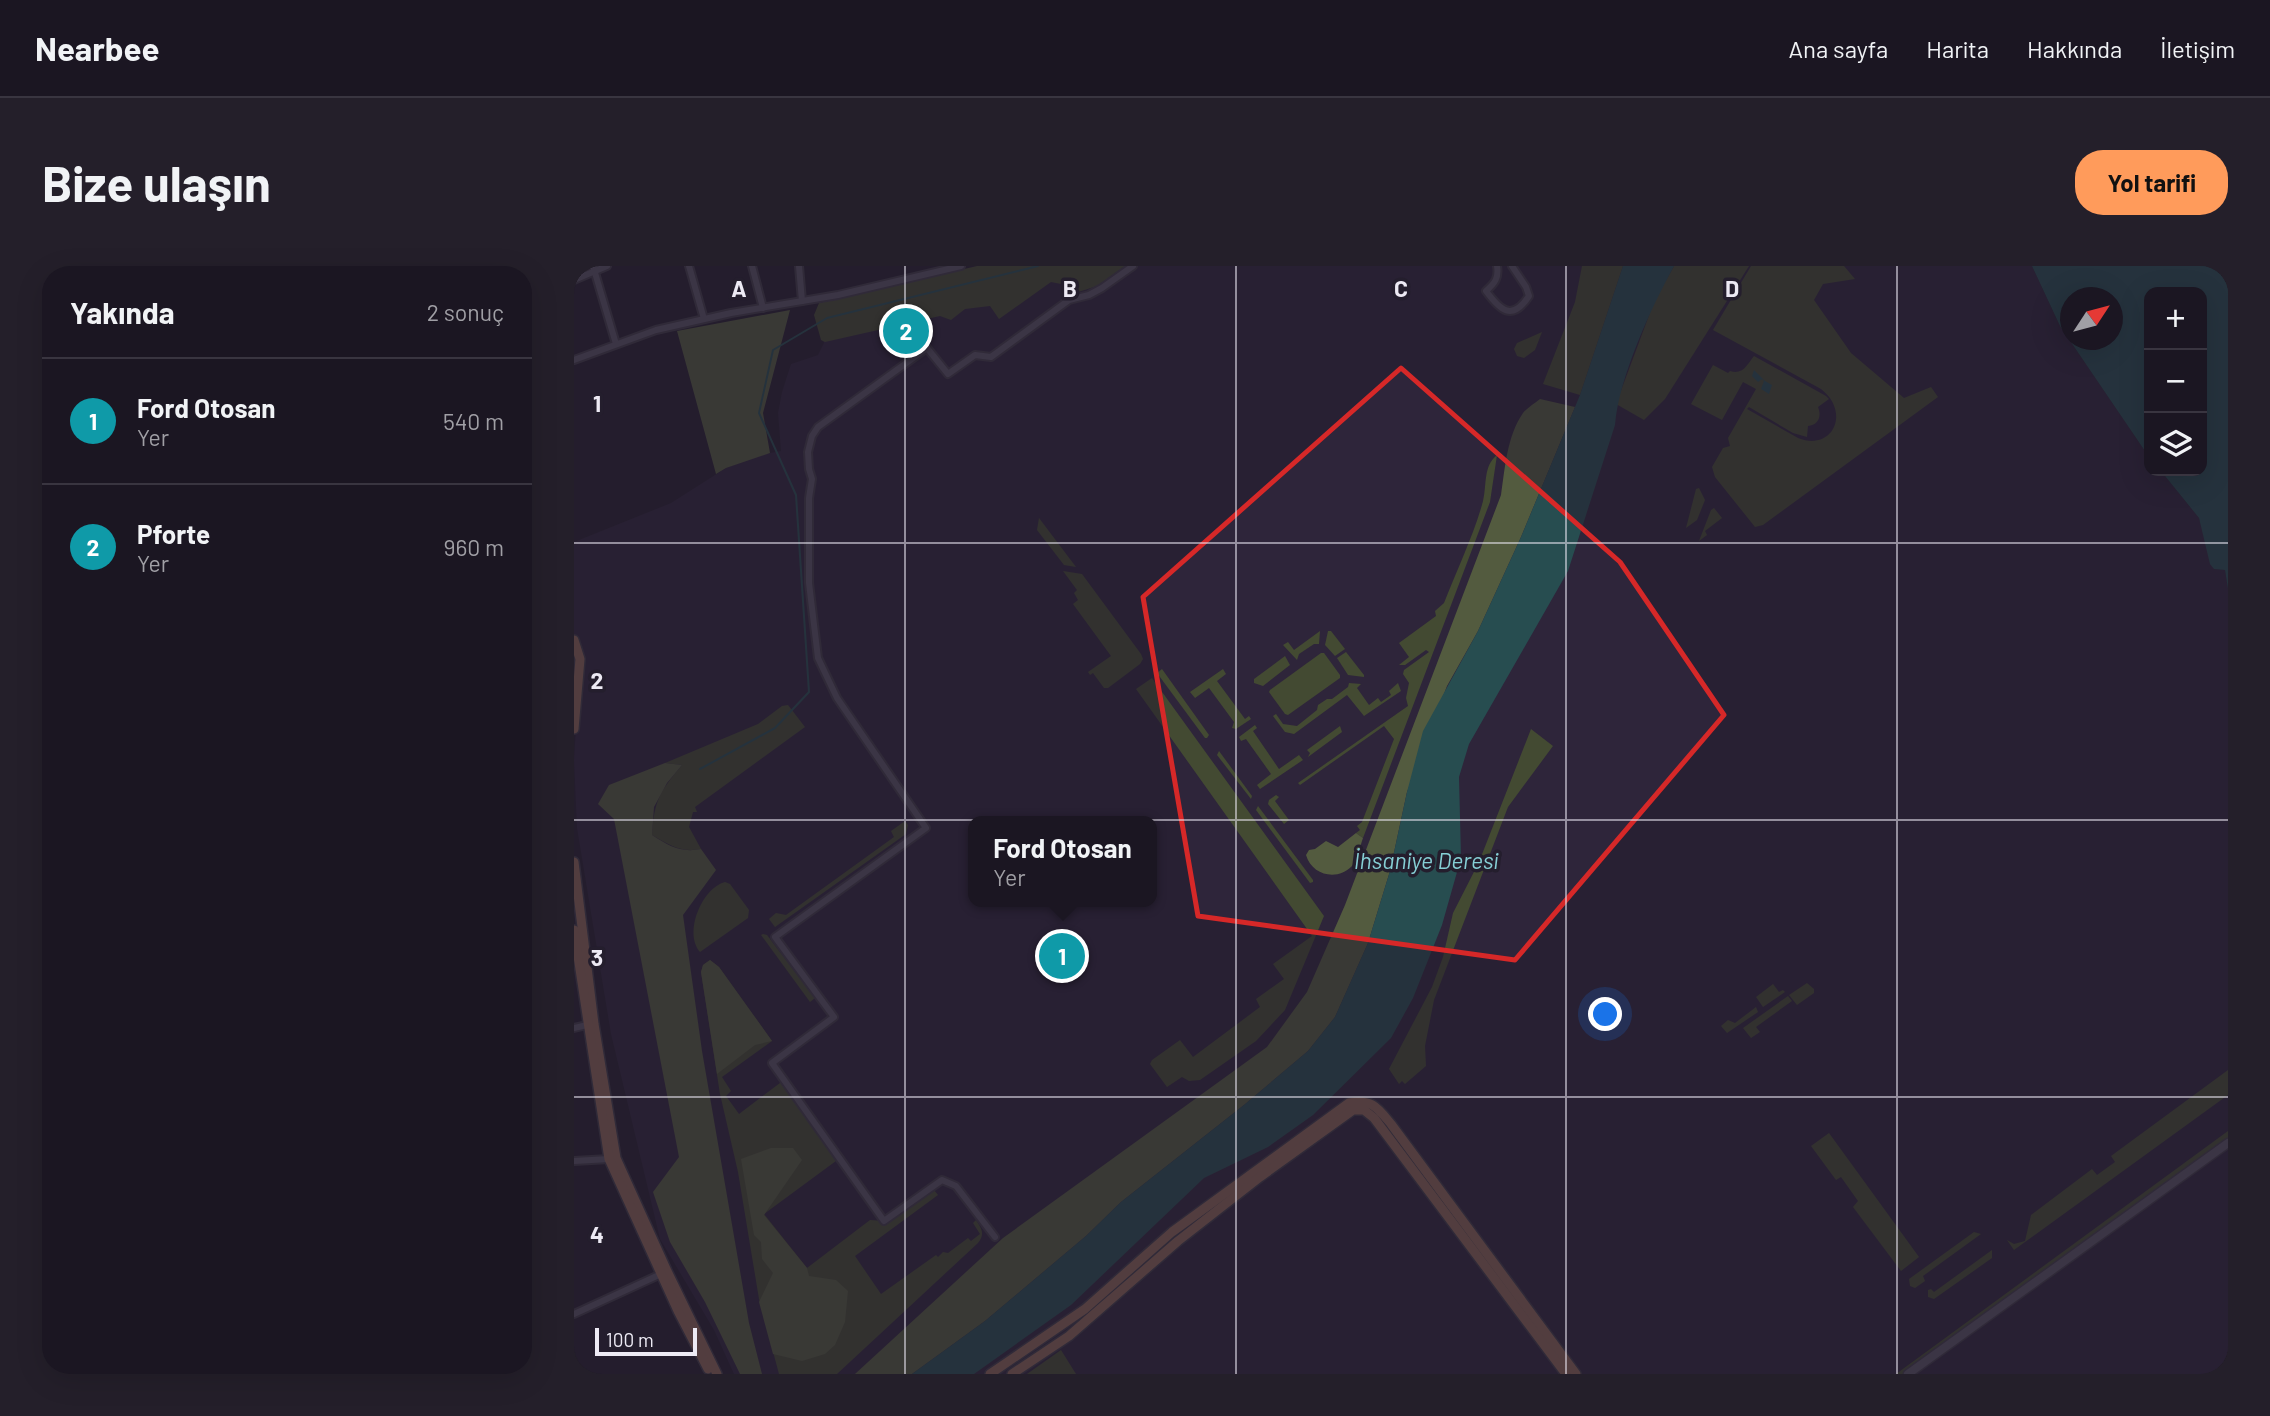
<!DOCTYPE html>
<html lang="tr">
<head>
<meta charset="utf-8">
<style>
  body { margin:0; font-family:Barlow,sans-serif; background:#241f2a; color:#f1f3f6 }
  .controls { position:absolute; right:21px; top:21px; display:grid; overflow:hidden; border-radius:14px; box-shadow:0 7px 28px #0002 }
  .controls button { width:63px; height:63px; display:grid; place-items:center; padding:0; border:0; border-bottom:2px solid #393540; background:#1b1622; color:#f1f3f6; font:35px sans-serif }
  .compass { position:absolute; left:1486px; top:21px; width:63px; height:63px; border-radius:50%; background:#1b1622; box-shadow:0 7px 28px #0002; rotate:54deg }
  .scale { position:absolute; left:21px; bottom:18px; width:102px; box-sizing:border-box; padding-left:7px; border:4px solid #edeaf4; border-top:0; font-size:19px; line-height:24px; white-space:nowrap; color:#edeaf4; -webkit-text-stroke:5px #241e2d; paint-order:stroke }
  .you { position:absolute; left:1032px; top:749px; width:24px; height:24px; margin:-18px; border:5px solid #fff; border-radius:50%; background:#1a73e8; box-shadow:0 0 0 10px #1a73e833 }
  .badge { display:grid; place-items:center; width:46px; height:46px; border-radius:50%; background:#ff9b5b; color:#fff; font-size:23px; font-weight:700 }
  .pin { position:absolute; translate:-50% -50%; border:4px solid #fff; box-shadow:0 2px 7px #0006 }
  .popup { position:absolute; left:394px; top:550px; width:189px; height:91px; box-sizing:border-box; display:grid; place-content:center; border-radius:14px; background:#1b1622; filter:drop-shadow(0 2px 5px #0005); font-size:23px; white-space:nowrap; color:#a09fa5 }
  .popup b { font-size:26px; color:#f1f3f6 }
  .popup::after { content:''; position:absolute; left:50%; top:100%; margin-left:-14px; border:14px solid transparent; border-top-color:#1b1622 }
  .list { margin:0; padding:0; list-style:none }
  h2 { display:flex; justify-content:space-between; align-items:center; height:91px; margin:0; padding:0 28px; font-size:30px }
  h2 small { font-size:23px; font-weight:400; color:#a09fa5 }
  .list li { display:grid; grid-template-columns:46px 1fr auto; gap:21px; align-items:center; box-sizing:border-box; height:126px; padding:0 28px; border-top:2px solid #393540 }
  .list b { display:block; font-size:26px; white-space:nowrap }
  .list p { margin:0; font-size:23px; white-space:nowrap; color:#a09fa5 }
  .list em { font-size:23px; font-style:normal; color:#a09fa5 }
  .icon { flex:none; width:38px; height:38px; fill:none; stroke:currentColor; stroke-width:2; stroke-linecap:round; stroke-linejoin:round }
  .map { position:relative; flex:none; width:1654px; height:1108px; overflow:hidden; border-radius:28px }
  header { display:flex; align-items:center; gap:42px; box-sizing:border-box; height:98px; padding:0 35px; background:#1b1622; border-bottom:2px solid #393540 }
  header strong { font-size:33px }
  nav { display:flex; gap:38px; margin-inline-start:auto; font-size:24px }
  .intro { display:flex; align-items:center; justify-content:space-between; box-sizing:border-box; height:168px; padding:0 42px }
  h1 { margin:0; font-size:49px }
  .button { padding:18px 32px; border-radius:28px; background:#ff9b5b; color:#111; font-size:24px; font-weight:700 }
  main { display:flex; gap:42px; padding:0 42px }
  aside { flex:1; background:#1b1622; border-radius:28px; box-shadow:0 7px 28px #0002 }
  .map>svg:first-child { display:block }
</style>
</head>
<body>
<header>
<strong>Nearbee</strong>
<nav><a>Ana sayfa</a><a>Harita</a><a>Hakkında</a><a>İletişim</a></nav>
</header>
<div class="intro"><h1>Bize ulaşın</h1><a class="button">Yol tarifi</a></div>
<main>
<aside>
<h2>Yakında<small>2 sonuç</small></h2>
<ul class="list">
<li><span class="badge" style="background:#0f9aa8">1</span><div><b>Ford Otosan</b><p>Yer</p></div><em>540 m</em></li>
<li><span class="badge" style="background:#0f9aa8">2</span><div><b>Pforte</b><p>Yer</p></div><em>960 m</em></li>
</ul>
</aside>
<div class="map">
<svg width="1654" height="1108" viewBox="0 0 1654 1108">
  <rect width="100%" height="100%" fill="#241e2d"/>
  <path fill="#2e253a" fill-rule="evenodd" d="M 412,0 L 1458,0 L 1486,60 L 1575,191 L 1575,205 L 1587,205 L 1625,252 L 1640,303 L 1651,304 L 1654,323 L 1654,1108 L 160,1108 L 140,1064 L 86,973 L 37,768 L 3,562 L 0,494 L 6,393 L 0,374 L 0,276 L 97,237 L 152,202 L 186,189 L 207,185 L 204,147 L 208,126 L 217,98 L 244,89 L 250,77 L 240,48 ZM 399,555 L 577,555 L 577,636 L 399,636 Z"/>
  <g fill="#434a32">
    <path d="M 403,0 L 551,0 L 523,20 L 495,29 L 487,18 L 477,16 L 425,53 L 416,40 L 391,43 L 377,54 L 366,50 L 251,76 L 247,74 L 240,49 L 245,37 Z"/>
    <path d="M 1008,0 L 1049,0 L 1006,129 L 969,118 L 1001,36 Z"/>
    <path d="M 1100,0 L 1175,0 L 1091,133 L 1070,154 L 1042,138 L 1080,36 Z"/>
    <path d="M 1177,0 L 1270,0 L 1281,13 L 1249,18 L 1240,34 L 1277,87 L 1330,132 L 1357,121 L 1364,131 L 1189,259 L 1181,261 L 1141,211 L 1138,201 L 1149,182 L 1156,180 L 1154,172 L 1182,123 L 1169,116 L 1148,154 L 1117,138 L 1139,99 L 1154,107 L 1156,105 C 1169,109 1173,99 1180,90 L 1252,130 L 1255,133 L 1244,141 C 1248,151 1244,159 1234,160 L 1233,171 L 1219,167 L 1175,141 L 1173,143 L 1224,172 C 1259,186 1277,146 1247,123 L 1139,64 Z"/>
    <path d="M 968,66 L 961,84 L 950,92 L 943,90 L 940,83 L 943,77 Z"/>
    <path d="M 923,189 L 916,236 L 789,572 L 782,567 L 786,564 L 783,560 L 788,556 L 820,473 L 810,460 L 726,519 L 724,517 L 834,440 L 832,432 L 835,417 L 829,408 L 830,404 L 855,386 L 852,384 L 831,399 L 825,399 L 835,391 L 825,377 L 862,350 L 861,345 L 870,337 C 882,306 901,266 909,235 C 913,219 909,200 923,189 Z"/>
    <path d="M 1125,222 L 1131,234 L 1123,254 L 1112,262 L 1122,223 Z"/>
    <path d="M 1140,242 L 1148,252 L 1131,265 L 1133,269 L 1125,275 L 1137,244 Z"/>
    <path d="M 465,252 L 502,301 L 490,299 L 463,264 Z"/>
    <path d="M 489,305 L 508,308 L 567,388 L 569,393 L 566,398 L 534,422 L 530,422 L 519,407 L 516,409 L 514,406 L 537,390 L 499,338 L 504,334 L 500,327 L 503,324 Z"/>
    <path d="M 746,365 L 745,378 L 740,378 L 725,388 L 723,394 L 709,379 L 714,376 L 720,384 Z"/>
    <path d="M 754,365 L 757,365 L 771,383 L 761,390 L 751,379 Z"/>
    <path d="M 772,386 L 790,409 L 790,411 L 774,409 L 763,392 Z"/>
    <path d="M 747,387 L 750,387 L 766,409 L 766,412 L 714,449 L 711,448 L 695,426 L 696,424 Z"/>
    <path d="M 711,390 L 716,399 L 689,420 L 680,417 L 680,413 Z"/>
    <path d="M 588,403 L 635,469 L 633,472 L 631,472 L 583,407 Z"/>
    <path d="M 649,403 L 652,408 L 643,415 L 671,453 L 675,450 L 677,453 L 662,463 L 658,462 L 660,456 L 635,422 L 621,432 L 616,426 Z"/>
    <path d="M 578,412 L 750,650 L 711,744 L 682,775 L 626,814 L 615,815 L 608,811 L 593,821 L 576,798 L 578,794 L 606,774 L 619,791 L 686,741 L 682,733 L 710,713 L 699,698 L 738,670 L 562,423 Z"/>
    <path d="M 775,417 L 787,418 L 783,422 L 795,439 L 804,432 L 807,436 L 817,429 L 815,425 L 824,417 L 827,425 L 790,450 L 773,429 L 720,468 L 711,466 L 699,450 L 702,448 L 709,458 L 723,460 L 743,444 L 744,439 L 753,433 L 758,433 L 774,421 Z"/>
    <path d="M 214,439 L 231,461 L 121,541 L 123,546 L 119,546 L 115,561 L 127,583 C 107,587 95,579 78,569 C 80,535 86,525 108,499 L 91,497 L 184,458 L 208,440 Z"/>
    <path d="M 681,459 L 683,462 L 679,465 L 705,503 L 725,489 L 729,494 L 686,523 L 683,519 L 697,508 L 672,473 L 667,475 L 665,471 Z"/>
    <path d="M 766,460 L 768,466 L 734,491 L 736,487 L 733,484 Z"/>
    <path d="M 957,463 L 979,480 L 934,541 L 860,734 L 851,780 L 852,800 L 831,818 L 828,815 L 825,818 L 815,803 L 858,721 L 869,691 L 879,647 L 905,596 Z"/>
    <path d="M 645,485 L 678,530 L 677,533 L 643,489 Z"/>
    <path d="M 702,529 L 705,531 L 701,535 L 715,554 L 710,558 L 694,538 L 695,534 Z"/>
    <path d="M 684,540 L 739,614 L 739,616 L 736,617 L 682,544 Z"/>
    <path d="M 331,555 L 334,559 L 332,568 L 201,661 L 195,653 L 202,647 L 212,649 L 320,571 L 317,565 Z"/>
    <path d="M 151,616 L 156,618 L 175,644 L 174,652 L 126,686 C 109,667 128,622 151,616 Z"/>
    <path d="M 189,668 L 193,669 L 241,732 L 236,736 L 187,669 Z"/>
    <path d="M 136,694 L 145,701 L 198,775 L 148,811 L 157,825 L 152,830 L 165,848 L 210,814 L 266,892 L 190,948 L 233,1002 L 296,954 L 311,955 L 348,928 L 350,931 L 360,924 L 364,929 L 281,990 L 307,1028 L 362,989 L 364,991 L 369,986 L 374,987 L 394,972 L 397,975 L 406,968 L 399,957 L 402,954 C 408,963 411,968 404,977 L 263,1108 L 205,1108 L 185,1033 L 164,906 L 146,828 L 127,706 L 129,699 Z"/>
    <path d="M 1233,717 L 1240,723 L 1240,727 L 1223,739 L 1215,729 Z"/>
    <path d="M 1199,718 L 1205,726 L 1209,724 L 1211,726 L 1189,741 L 1182,731 Z"/>
    <path d="M 1214,730 L 1218,735 L 1182,761 L 1186,766 L 1177,772 L 1169,762 Z"/>
    <path d="M 1182,741 L 1184,746 L 1153,767 L 1147,760 L 1154,754 L 1161,757 Z"/>
    <path d="M 1654,804 L 1654,829 L 1440,984 L 1433,974 L 1440,978 L 1451,975 L 1457,949 L 1518,903 L 1523,909 L 1541,896 L 1537,890 Z"/>
    <path d="M 1654,865 L 1654,880 L 1335,1108 L 1322,1108 Z"/>
    <path d="M 1255,867 L 1345,991 L 1327,1005 L 1279,941 L 1284,935 L 1267,911 L 1262,914 L 1237,880 Z"/>
    <path d="M 1400,966 L 1407,968 L 1349,1010 L 1351,1015 L 1341,1022 L 1336,1020 L 1335,1013 Z"/>
    <path d="M 1418,984 L 1418,992 L 1360,1033 L 1354,1031 L 1354,1024 L 1357,1023 L 1360,1026 Z"/>
    <path d="M 487,1084 L 502,1108 L 453,1108 Z"/>
  </g>
  <g fill="#535b3f">
    <path d="M 216,44 L 189,147 L 196,187 L 152,202 L 142,208 L 103,65 Z"/>
    <path d="M 966,133 L 1001,141 L 947,271 L 904,365 L 873,420 L 833,526 L 816,605 L 794,677 L 761,751 L 734,785 L 670,839 L 547,936 L 512,970 L 411,1055 L 338,1108 L 281,1108 L 429,972 L 693,781 L 733,726 L 771,639 L 927,229 C 931,202 933,170 949,147 C 953,142 961,137 966,133 Z"/>
    <path d="M 91,497 L 108,499 L 93,517 L 80,541 L 78,569 C 95,580 107,587 127,583 L 142,604 L 109,649 L 128,785 L 175,1057 L 188,1108 L 166,1108 L 131,1036 L 96,976 L 79,926 L 105,891 L 40,553 L 24,538 L 35,519 Z"/>
    <path d="M 782,567 L 789,572 C 786,580 784,593 778,600 C 764,615 738,610 732,589 L 735,584 L 741,583 L 752,575 L 764,581 Z"/>
    <path d="M 136,694 L 145,701 L 198,775 L 181,779 L 143,808 L 127,706 L 129,699 Z"/>
    <path d="M 197,882 L 219,882 L 228,894 L 190,949 L 233,1002 L 235,1010 L 262,1014 L 274,1025 L 271,1056 L 261,1079 L 251,1088 L 228,1095 L 199,1088 L 185,1036 L 199,1007 L 188,993 L 187,976 L 180,969 L 167,893 Z"/>
  </g>
  <g fill="#274d50" fill-rule="evenodd">
    <path d="M 1049,0 L 1100,0 C 1077,42 1045,111 1041,159 L 994,305 L 895,478 L 885,511 L 887,592 L 868,659 L 839,732 L 817,772 L 739,849 L 694,881 L 630,912 L 497,1039 L 400,1108 L 338,1108 L 411,1055 L 512,970 L 547,936 L 670,839 L 734,785 L 761,751 L 794,677 L 816,605 L 833,526 L 849,465 L 904,365 L 947,271 L 1006,129 Z"/>
    <path d="M 1458,0 L 1654,0 L 1654,323 L 1651,304 L 1640,303 L 1636,298 L 1625,252 L 1587,205 L 1628,205 L 1628,26 L 1575,26 L 1575,191 L 1486,60 ZM 1496,32 L 1538,32 L 1538,74 L 1496,74 Z"/>
    <path d="M 1180,104 L 1191,115 L 1198,119 L 1195,128 L 1187,123 L 1190,115 L 1188,113 L 1184,116 L 1178,110 Z"/>
  </g>
  <g fill="none" stroke-linecap="round" stroke-linejoin="round">
    <path stroke="#274d50" stroke-width="2" d="M 126,503 L 201,462 L 235,426 L 222,229 L 185,147 L 199,84 L 253,52 L 464,0"/>
    <g stroke="#3e3a46" stroke-width="10">
      <g id="minor">
        <path d="M 19,0 L 42,78"/>
        <path d="M 115,0 L 130,53"/>
        <path d="M 178,0 L 189,42"/>
        <path d="M 225,0 L 228,35"/>
        <path d="M 923,0 C 925,12 921,17 912,25 C 926,44 938,56 955,30 L 952,21 L 938,0"/>
        <path d="M 0,14 L 33,0"/>
        <path d="M 0,94 L 82,64 L 157,47 L 264,29 L 387,0"/>
        <path d="M 0,762 L 13,759"/>
        <path d="M 0,895 L 35,893"/>
        <path d="M 421,971 L 382,920 L 368,914 L 310,955 L 198,797 L 260,751 L 201,671 L 352,562 L 263,432 L 244,392 L 235,317 L 235,232 L 238,213 L 235,203 L 234,186 L 238,170 L 244,161 L 353,82 L 374,108 L 401,89 L 417,91 L 495,34 L 515,29 L 528,22 L 559,0"/>
        <path d="M 0,1048 L 87,1008"/>
      </g>
    </g>
    <g stroke="#3e3a46" stroke-width="11">
      <path id="tertiary" d="M 1334,1108 L 1654,877"/>
    </g>
    <g stroke="#3e3a46" stroke-width="12">
      <g id="secondary">
        <path d="M 0,374 L 6,393 L 0,463"/>
        <path d="M 0,596 L 20,758 L 42,892 L 93,1005 L 143,1108"/>
        <path d="M 0,664 L 35,893 L 104,1045 L 134,1103"/>
        <path d="M 416,1108 L 511,1043 L 598,966 L 775,837 C 798,833 803,841 817,858 L 1002,1108"/>
        <path d="M 438,1108 L 495,1070 L 604,975 L 686,911 L 779,844 L 790,844 L 800,852 L 992,1108"/>
      </g>
    </g>
    <use href="#minor" stroke="#585263" stroke-width="6"/>
    <use href="#tertiary" stroke="#585263" stroke-width="8"/>
    <use href="#secondary" stroke="#896555" stroke-width="9"/>
  </g>
  <path d="M0 0H1654V1108H0ZM 827,102 L 1046,296 L 1150,449 L 941,694 L 624,650 L 569,331 Z" fill="#241e2d" fill-opacity=".55" fill-rule="evenodd"/>
  <path fill="none" stroke="#d62828" stroke-width="5" stroke-linejoin="round" d="M 827,102 L 1046,296 L 1150,449 L 941,694 L 624,650 L 569,331 Z"/>
  <path fill="none" stroke="#edeaf4" stroke-width="2" stroke-opacity="0.55" d="M 331,0 L 331,1108M 662,0 L 662,1108M 992,0 L 992,1108M 1323,0 L 1323,1108M 0,277 L 1654,277M 0,554 L 1654,554M 0,831 L 1654,831"/>
  <g text-anchor="middle" dominant-baseline="central" stroke-width="7" stroke-linejoin="round" paint-order="stroke">
    <g font-size="23" font-style="italic" fill="#86cfd5" stroke="#241e2d">
      <text x="852" y="594">İhsaniye Deresi</text>
    </g>
  </g>
  <g font-size="23" text-anchor="middle" font-weight="bold" fill="#edeaf4" stroke="#241e2d" stroke-width="7" stroke-linejoin="round" paint-order="stroke">
    <text x="165" y="31">A</text>
    <text x="496" y="31">B</text>
    <text x="827" y="31">C</text>
    <text x="1158" y="31">D</text>
    <text x="23" y="146">1</text>
    <text x="23" y="423">2</text>
    <text x="23" y="700">3</text>
    <text x="23" y="977">4</text>
  </g>
</svg>
<div class="controls">
<button>+</button>
<button>−</button>
<button><svg class="icon" aria-label="layers" viewBox="0 0 24 24"><path d="M12 4l9 5-9 5-9-5zM3 14l9 5 9-5"/></svg></button>
</div>
<svg class="compass" viewBox="-18 -18 36 36"><path d="M0-13l5 13h-10z" fill="#e53935"/><path d="M0 13l5-13h-10z" fill="#a09fa5"/></svg>
<div class="scale">100 m</div>
<div class="you"></div>
<div class="pin badge" style="left:488px;top:690px;background:#0f9aa8">1</div>
<div class="popup"><b>Ford Otosan</b>Yer</div>
<div class="pin badge" style="left:332px;top:65px;background:#0f9aa8">2</div>
</div>
</main>
</body>
</html>
